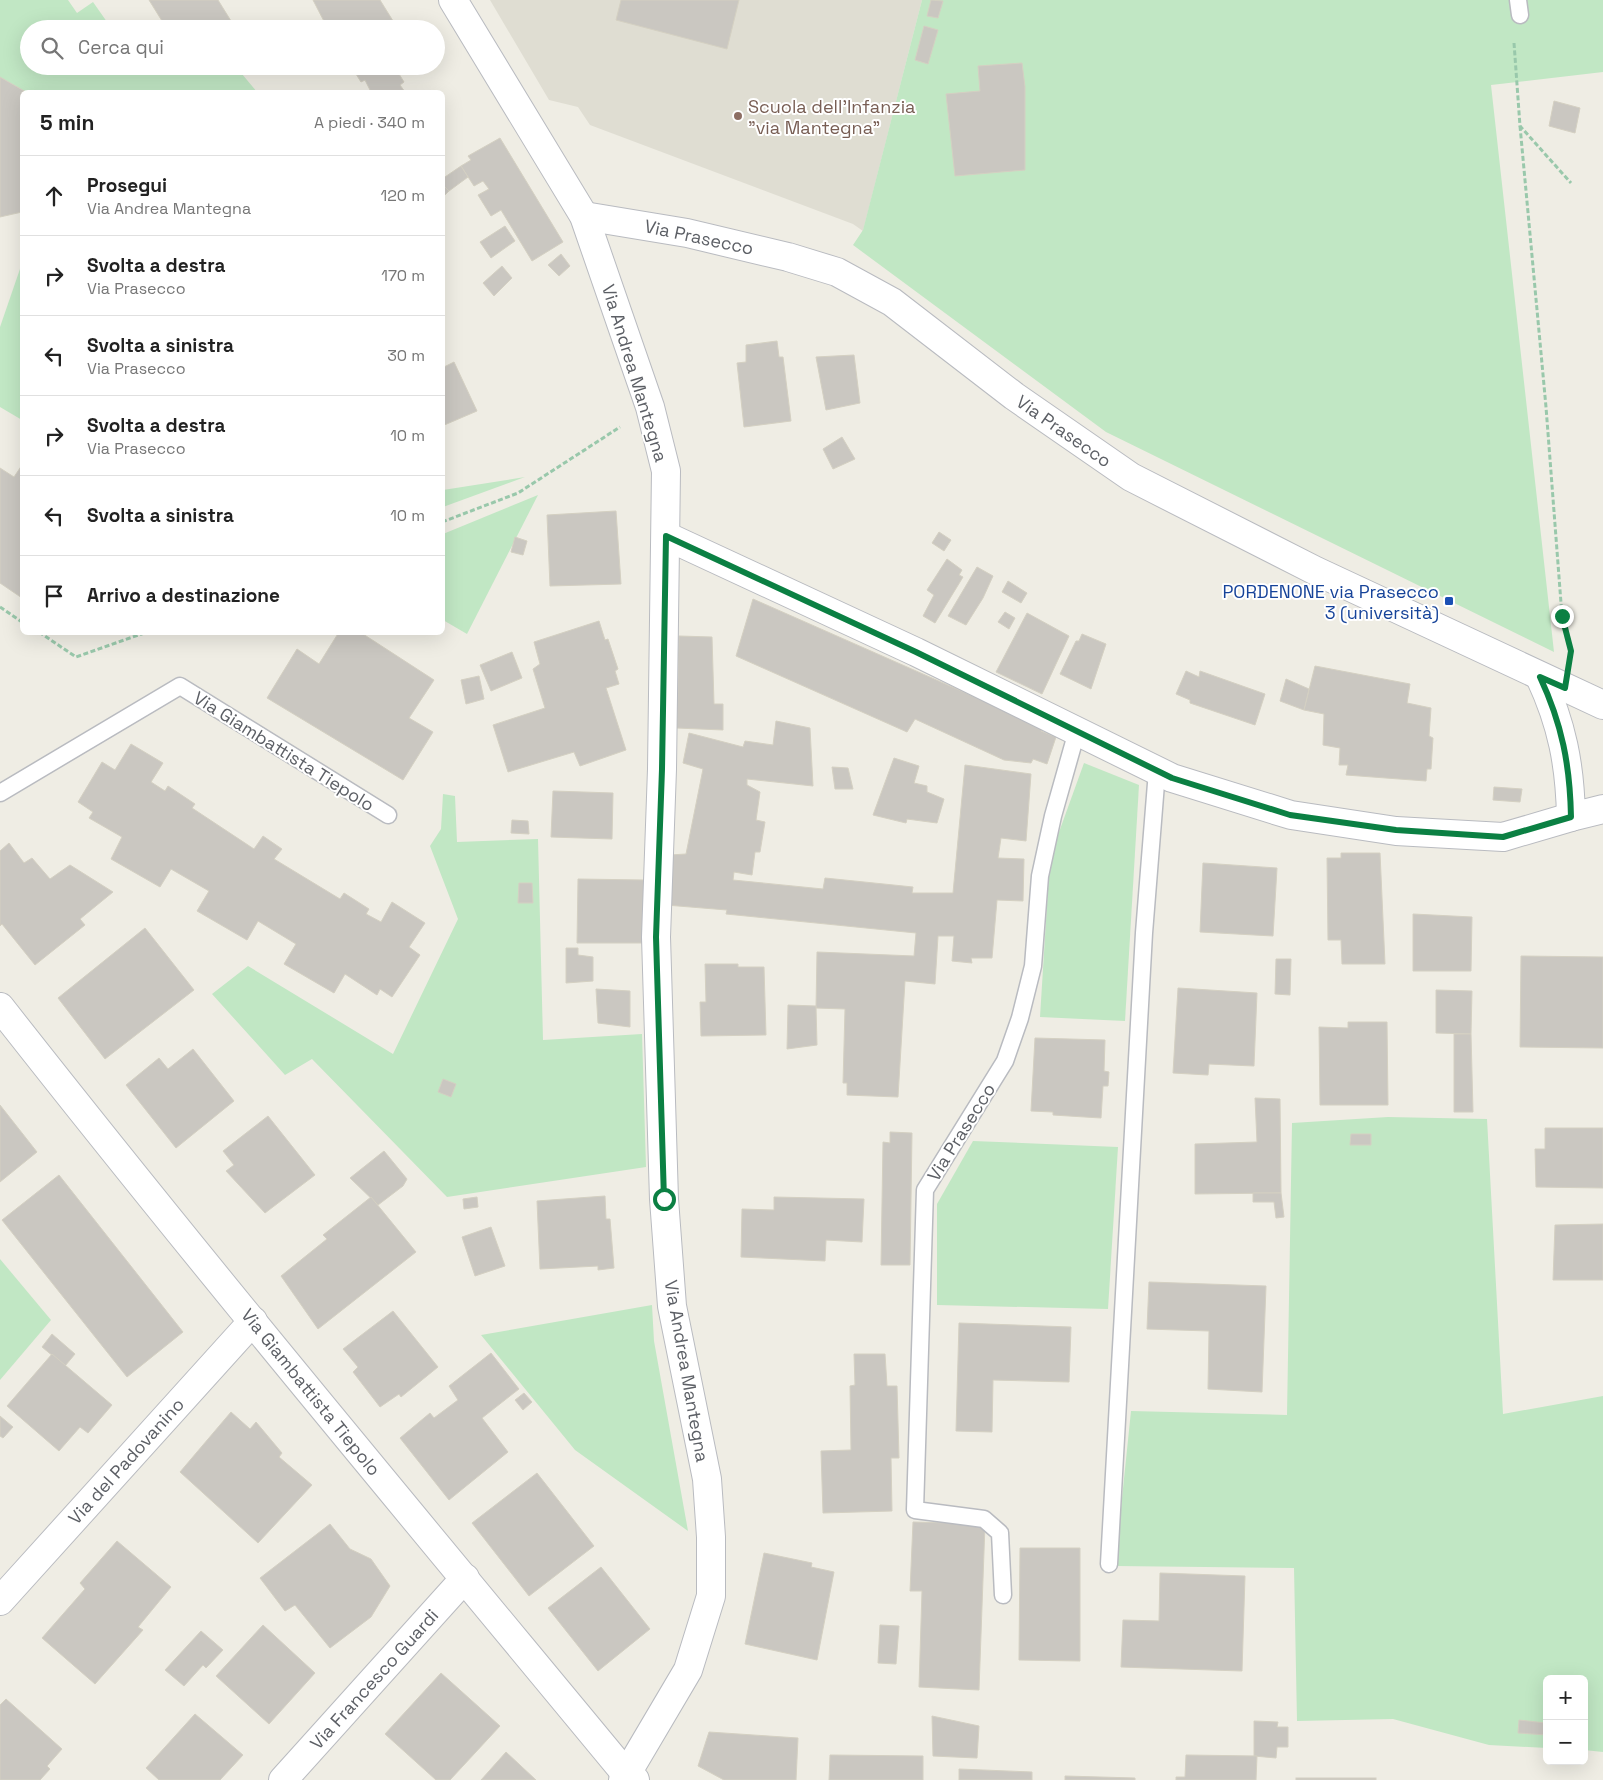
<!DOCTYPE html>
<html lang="it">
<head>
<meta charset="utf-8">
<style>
  body { margin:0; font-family:"Space Grotesk",sans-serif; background:#f6f6f6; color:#222 }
  .controls { position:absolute; right:15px; bottom:15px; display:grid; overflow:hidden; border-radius:8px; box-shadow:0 5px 20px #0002 }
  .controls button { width:45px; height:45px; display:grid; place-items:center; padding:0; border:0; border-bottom:1px solid #e0e0e0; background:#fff; color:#222; font:25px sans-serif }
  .stop { position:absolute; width:15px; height:15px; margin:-11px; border:4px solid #0b8043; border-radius:50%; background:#fff }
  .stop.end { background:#0b8043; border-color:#fff; box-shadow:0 1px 5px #0008 }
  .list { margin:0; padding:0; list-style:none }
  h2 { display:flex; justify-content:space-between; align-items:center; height:65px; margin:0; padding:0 20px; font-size:21px }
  h2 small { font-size:16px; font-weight:400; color:#767676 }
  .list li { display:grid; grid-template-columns:32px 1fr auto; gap:15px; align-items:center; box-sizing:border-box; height:80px; padding:0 20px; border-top:1px solid #e0e0e0 }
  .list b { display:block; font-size:19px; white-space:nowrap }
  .list p { margin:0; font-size:16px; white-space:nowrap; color:#767676 }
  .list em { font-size:16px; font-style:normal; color:#767676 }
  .icon { flex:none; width:28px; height:28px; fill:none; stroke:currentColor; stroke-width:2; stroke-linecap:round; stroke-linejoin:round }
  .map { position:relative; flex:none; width:1603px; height:1780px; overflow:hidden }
  .search { position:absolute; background:#fff; box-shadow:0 5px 20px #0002; left:20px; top:20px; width:425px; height:55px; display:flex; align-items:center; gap:12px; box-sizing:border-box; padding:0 18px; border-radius:28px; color:#767676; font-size:19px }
  .panel { position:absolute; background:#fff; box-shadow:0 5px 20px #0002; left:20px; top:90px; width:425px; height:545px; border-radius:8px }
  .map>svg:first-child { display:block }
</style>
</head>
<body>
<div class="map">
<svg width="1603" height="1780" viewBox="0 0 1603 1780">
  <rect width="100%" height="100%" fill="#efede4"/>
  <path fill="#dfddd2" d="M 490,0 L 922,0 L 863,231 L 853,224 L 590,125 L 578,107 L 549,100 Z"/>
  <g fill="#c1e7c4">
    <path d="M 0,0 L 68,0 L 77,13 L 93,2 L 112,29 L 29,29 L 29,66 L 169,66 L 211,68 L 242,74 L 257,92 L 26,92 L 0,77 Z"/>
    <path d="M 922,0 L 1603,0 L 1603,72 L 1491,85 L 1554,652 L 1106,432 L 853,245 L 863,230 Z"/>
    <path d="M 22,263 L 22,420 L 0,407 L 0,327 Z"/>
    <path d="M 525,477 L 443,507 L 443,490 Z"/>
    <path d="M 538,495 L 467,634 L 443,620 L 443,534 Z"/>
    <path d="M 1084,763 L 1139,785 L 1125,1021 L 1040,1017 L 1050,857 Z"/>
    <path d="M 443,794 L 455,796 L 457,842 L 538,839 L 543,1040 L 642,1034 L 646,1167 L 447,1197 L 312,1059 L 285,1075 L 212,994 L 248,966 L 393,1054 L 458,919 L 430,846 L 441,829 Z"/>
    <path d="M 1388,1117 L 1487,1119 L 1503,1414 L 1603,1396 L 1603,1752 L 1584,1750 L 1584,1679 L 1547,1679 L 1547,1748 L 1489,1745 L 1393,1719 L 1297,1721 L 1294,1568 L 1115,1566 L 1131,1411 L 1287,1415 L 1292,1123 Z"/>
    <path d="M 973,1141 L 1118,1147 L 1108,1309 L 937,1305 L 937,1204 Z"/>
    <path d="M 0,1259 L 51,1320 L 0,1380 Z"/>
    <path d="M 652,1305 L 654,1341 L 688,1531 L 575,1450 L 481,1335 Z"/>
  </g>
  <g fill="#cac7c1" stroke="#d4d0c2">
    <path d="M 149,0 L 218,0 L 236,29 L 186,29 L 184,26 L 179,29 L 167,29 Z"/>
    <path d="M 313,0 L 380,0 L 398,29 L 328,29 Z"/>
    <path d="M 621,0 L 739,0 L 727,49 L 616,20 Z"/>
    <path d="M 931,0 L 943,1 L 938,18 L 927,16 Z"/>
    <path d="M 924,26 L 938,30 L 928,64 L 915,60 Z"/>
    <path d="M 1022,63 L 1025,87 L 1025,170 L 955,176 L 946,94 L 980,91 L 978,66 Z"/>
    <path d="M 351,66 L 394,66 L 404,82 L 400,85 L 405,92 L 371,92 L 365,80 L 361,82 Z"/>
    <path d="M 0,77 L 26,92 L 22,92 L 22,212 L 0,217 Z"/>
    <path d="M 1554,101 L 1580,108 L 1575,133 L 1549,126 Z"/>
    <path d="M 500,138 L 563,242 L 532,261 L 501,210 L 491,216 L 478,195 L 489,189 L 483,181 L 474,186 L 461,166 L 471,160 L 468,156 Z"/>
    <path d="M 461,166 L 468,177 L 449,191 L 442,184 L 442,179 Z"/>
    <path d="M 442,184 L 449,191 L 442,198 Z"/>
    <path d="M 505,226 L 515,241 L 491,258 L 480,242 Z"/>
    <path d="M 561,254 L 570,266 L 559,276 L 548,265 Z"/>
    <path d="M 502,266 L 512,278 L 494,296 L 483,283 Z"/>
    <path d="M 777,341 L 779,357 L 783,357 L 791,421 L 744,427 L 737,363 L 746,362 L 746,345 Z"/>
    <path d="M 854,355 L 860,403 L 826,410 L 816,357 Z"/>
    <path d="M 454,362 L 477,411 L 442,426 L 442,368 Z"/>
    <path d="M 842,437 L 855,459 L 833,469 L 823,449 Z"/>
    <path d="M 22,465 L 22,598 L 0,583 L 0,468 L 14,477 Z"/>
    <path d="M 616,511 L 621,584 L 550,586 L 547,515 Z"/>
    <path d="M 939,532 L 951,540 L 944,551 L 932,543 Z"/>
    <path d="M 515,537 L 527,541 L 523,555 L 511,552 Z"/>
    <path d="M 947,559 L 962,570 L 959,575 L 963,577 L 935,623 L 923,616 L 934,595 L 927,590 Z"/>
    <path d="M 977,567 L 993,576 L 983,598 L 966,625 L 948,616 Z"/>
    <path d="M 1008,581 L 1027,593 L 1021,603 L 1002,592 Z"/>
    <path d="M 753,599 L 1043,727 L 1041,731 L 1056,737 L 1047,764 L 1033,759 L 1031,763 L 1004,760 L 915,719 L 907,732 L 736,656 Z"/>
    <path d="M 1005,612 L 1015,618 L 1009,629 L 998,622 Z"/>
    <path d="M 1027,613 L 1069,636 L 1042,694 L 996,672 Z"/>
    <path d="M 599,621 L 605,640 L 608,639 L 618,669 L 615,671 L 619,684 L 606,688 L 626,750 L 580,766 L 574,752 L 508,772 L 493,725 L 545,708 L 533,669 L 540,664 L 534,642 Z"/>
    <path d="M 339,632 L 360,632 L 434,680 L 409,718 L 433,732 L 403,780 L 267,698 L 297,649 L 319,664 Z"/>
    <path d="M 1082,634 L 1106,644 L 1091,689 L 1060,674 L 1076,641 L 1079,641 Z"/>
    <path d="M 679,636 L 712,637 L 714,704 L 723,704 L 723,730 L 677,728 Z"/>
    <path d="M 512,652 L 522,678 L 491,691 L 480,665 Z"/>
    <path d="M 1315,666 L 1410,684 L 1407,703 L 1431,708 L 1429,736 L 1433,738 L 1431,769 L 1427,769 L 1426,781 L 1346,775 L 1348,765 L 1339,765 L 1340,748 L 1323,745 L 1324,714 L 1304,710 Z"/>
    <path d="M 1186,671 L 1199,677 L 1200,671 L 1265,694 L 1255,725 L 1190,703 L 1190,700 L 1176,694 Z"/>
    <path d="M 479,676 L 484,699 L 466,704 L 461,680 Z"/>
    <path d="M 1286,679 L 1309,689 L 1304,710 L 1280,701 Z"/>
    <path d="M 776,721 L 810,728 L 813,786 L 747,779 L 747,785 L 760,792 L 756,820 L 765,822 L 760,852 L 755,852 L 752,875 L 734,872 L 733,880 L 823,889 L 825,878 L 913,887 L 912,893 L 953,893 L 965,765 L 1031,774 L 1026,841 L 1001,838 L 998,858 L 1024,859 L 1023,901 L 997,900 L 992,958 L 971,958 L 972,963 L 952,961 L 954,936 L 938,936 L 935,984 L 905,981 L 898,1097 L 847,1095 L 847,1083 L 843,1083 L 845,1009 L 816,1008 L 817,952 L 914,956 L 916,933 L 726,914 L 727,910 L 666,905 L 670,855 L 686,854 L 703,769 L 683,763 L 689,733 L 743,747 L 745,741 L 773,745 Z"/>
    <path d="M 131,744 L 163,763 L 151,782 L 165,791 L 168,786 L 195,804 L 192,808 L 254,849 L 263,836 L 282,849 L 274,859 L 340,899 L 344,893 L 369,909 L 366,914 L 381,922 L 392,902 L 425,923 L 409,947 L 420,955 L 392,997 L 380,989 L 377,995 L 345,974 L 334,993 L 284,964 L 296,944 L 258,921 L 247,940 L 197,911 L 209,891 L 171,869 L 160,887 L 111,859 L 122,837 L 89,818 L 93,812 L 78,802 L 102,762 L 115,770 Z"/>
    <path d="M 894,758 L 919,766 L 914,783 L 927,786 L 927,792 L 944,799 L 937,823 L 907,819 L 906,823 L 873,815 Z"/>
    <path d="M 832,767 L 848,768 L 853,789 L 835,789 Z"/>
    <path d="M 1494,787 L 1522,789 L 1520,802 L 1493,800 Z"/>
    <path d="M 553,791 L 613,793 L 612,839 L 551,837 Z"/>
    <path d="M 512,820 L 528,821 L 529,834 L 511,833 Z"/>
    <path d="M 9,843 L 24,863 L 32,858 L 50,879 L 70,865 L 113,892 L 80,919 L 85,925 L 35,965 L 2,924 L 0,926 L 0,851 Z"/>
    <path d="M 1341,853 L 1380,853 L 1385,964 L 1342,964 L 1341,940 L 1328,940 L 1327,858 L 1341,858 Z"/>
    <path d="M 1203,863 L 1277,868 L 1273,936 L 1200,932 Z"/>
    <path d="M 578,879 L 644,880 L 646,943 L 577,943 Z"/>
    <path d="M 519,883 L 532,883 L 533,903 L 518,903 Z"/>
    <path d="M 1413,914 L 1472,917 L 1471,971 L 1413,971 Z"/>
    <path d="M 145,928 L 194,990 L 105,1059 L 58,998 Z"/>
    <path d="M 566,948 L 578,948 L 578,955 L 593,957 L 593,981 L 566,983 Z"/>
    <path d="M 1521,956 L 1603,957 L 1603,1048 L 1520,1047 Z"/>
    <path d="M 1276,959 L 1291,959 L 1290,995 L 1275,994 Z"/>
    <path d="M 705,964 L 738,964 L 738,967 L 764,967 L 766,1035 L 701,1036 L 700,1002 L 706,1002 Z"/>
    <path d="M 1178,988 L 1257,993 L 1254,1066 L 1209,1064 L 1208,1075 L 1173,1073 Z"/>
    <path d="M 596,989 L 630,991 L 630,1027 L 598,1023 Z"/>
    <path d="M 1436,990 L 1472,991 L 1471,1034 L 1436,1033 Z"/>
    <path d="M 788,1005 L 816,1006 L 817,1045 L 787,1049 Z"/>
    <path d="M 1348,1022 L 1387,1022 L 1388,1105 L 1320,1105 L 1319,1027 L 1348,1028 Z"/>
    <path d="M 1454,1034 L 1471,1034 L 1473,1112 L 1454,1112 Z"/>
    <path d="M 1035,1038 L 1105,1040 L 1104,1071 L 1109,1072 L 1108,1086 L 1103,1086 L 1101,1118 L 1053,1115 L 1053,1112 L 1031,1111 Z"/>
    <path d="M 193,1049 L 234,1101 L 176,1148 L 126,1085 L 159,1058 L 168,1069 Z"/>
    <path d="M 443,1079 L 456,1084 L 451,1097 L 438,1092 Z"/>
    <path d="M 1255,1098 L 1280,1099 L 1281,1193 L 1195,1194 L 1195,1144 L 1257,1142 Z"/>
    <path d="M 0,1105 L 37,1152 L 0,1182 Z"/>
    <path d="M 268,1116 L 315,1175 L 265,1213 L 226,1171 L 234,1165 L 223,1151 Z"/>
    <path d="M 1545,1128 L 1603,1128 L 1603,1188 L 1536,1187 L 1535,1149 L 1545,1149 Z"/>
    <path d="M 890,1132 L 912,1133 L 910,1265 L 881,1265 L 883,1142 L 890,1143 Z"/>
    <path d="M 1351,1134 L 1371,1134 L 1371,1145 L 1350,1145 Z"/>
    <path d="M 384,1151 L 407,1179 L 403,1186 L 378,1205 L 350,1178 Z"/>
    <path d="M 59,1175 L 183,1332 L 127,1377 L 2,1220 Z"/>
    <path d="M 1253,1193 L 1281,1193 L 1284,1217 L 1276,1218 L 1274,1202 L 1253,1202 Z"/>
    <path d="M 605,1196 L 606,1219 L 610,1219 L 614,1268 L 598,1270 L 598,1266 L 540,1269 L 537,1201 Z"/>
    <path d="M 371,1197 L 416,1252 L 318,1329 L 281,1276 L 327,1239 L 323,1235 Z"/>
    <path d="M 477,1197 L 478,1207 L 464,1209 L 463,1199 Z"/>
    <path d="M 774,1197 L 864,1199 L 862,1242 L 826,1240 L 825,1261 L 741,1257 L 742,1209 L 774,1210 Z"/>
    <path d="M 1603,1224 L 1603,1280 L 1553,1280 L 1555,1225 Z"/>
    <path d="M 491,1227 L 505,1266 L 475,1276 L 462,1237 Z"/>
    <path d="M 1149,1282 L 1266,1286 L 1262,1392 L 1208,1389 L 1209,1331 L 1147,1329 Z"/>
    <path d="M 393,1311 L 438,1367 L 401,1397 L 399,1394 L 380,1407 L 353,1372 L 358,1367 L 343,1349 Z"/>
    <path d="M 959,1323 L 1071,1327 L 1069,1382 L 993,1380 L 992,1432 L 956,1431 Z"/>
    <path d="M 52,1334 L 75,1354 L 65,1366 L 42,1347 Z"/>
    <path d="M 491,1353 L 519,1389 L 482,1418 L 508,1452 L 449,1500 L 400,1438 L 430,1413 L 434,1418 L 458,1400 L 449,1386 Z"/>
    <path d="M 52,1354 L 112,1405 L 88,1433 L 80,1427 L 59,1451 L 7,1406 Z"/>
    <path d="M 854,1354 L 885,1354 L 887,1386 L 897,1386 L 899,1458 L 891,1458 L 892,1511 L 823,1513 L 821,1451 L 851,1450 L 850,1386 L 855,1385 Z"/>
    <path d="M 524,1393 L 532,1402 L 523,1410 L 515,1400 Z"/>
    <path d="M 231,1412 L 250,1429 L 256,1422 L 282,1453 L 279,1457 L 312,1485 L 258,1543 L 180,1472 Z"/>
    <path d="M 0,1416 L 13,1427 L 3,1438 L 0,1436 Z"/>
    <path d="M 537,1473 L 594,1546 L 529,1596 L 472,1523 Z"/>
    <path d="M 913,1522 L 985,1524 L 979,1690 L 919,1687 L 922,1591 L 910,1591 Z"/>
    <path d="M 330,1524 L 350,1549 L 371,1559 L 390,1586 L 371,1617 L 330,1648 L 295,1605 L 285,1611 L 260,1578 Z"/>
    <path d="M 117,1541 L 171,1587 L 138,1627 L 143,1630 L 95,1684 L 42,1638 L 85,1589 L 80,1583 Z"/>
    <path d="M 1020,1548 L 1080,1548 L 1080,1661 L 1019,1660 Z"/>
    <path d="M 764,1553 L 812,1563 L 811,1567 L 834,1572 L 817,1660 L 745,1644 Z"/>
    <path d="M 601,1567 L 650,1629 L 598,1671 L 548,1608 Z"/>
    <path d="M 1160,1573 L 1245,1576 L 1242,1671 L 1121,1667 L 1123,1620 L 1159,1621 Z"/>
    <path d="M 263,1625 L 315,1673 L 269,1724 L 216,1676 Z"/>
    <path d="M 880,1625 L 899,1626 L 896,1664 L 878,1663 Z"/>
    <path d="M 201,1631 L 223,1650 L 206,1668 L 203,1665 L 184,1686 L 165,1670 Z"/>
    <path d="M 441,1673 L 500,1726 L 450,1780 L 436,1780 L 385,1734 Z"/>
    <path d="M 6,1699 L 62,1749 L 47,1766 L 50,1769 L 40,1780 L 0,1780 L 0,1705 Z"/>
    <path d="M 195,1714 L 243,1755 L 220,1780 L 159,1780 L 146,1768 Z"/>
    <path d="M 932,1716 L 979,1726 L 977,1758 L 933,1756 Z"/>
    <path d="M 1519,1720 L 1546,1723 L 1547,1735 L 1518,1733 Z"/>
    <path d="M 1254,1721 L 1278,1722 L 1277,1727 L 1288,1727 L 1288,1747 L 1277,1747 L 1276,1758 L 1254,1756 Z"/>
    <path d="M 709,1732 L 798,1738 L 796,1780 L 724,1780 L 698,1766 Z"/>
    <path d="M 506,1752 L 536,1780 L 481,1780 Z"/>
    <path d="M 830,1755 L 923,1756 L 923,1780 L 829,1780 Z"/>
    <path d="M 1186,1755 L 1257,1756 L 1256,1780 L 1176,1780 L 1176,1777 L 1185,1777 Z"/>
    <path d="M 959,1769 L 1032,1772 L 1032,1780 L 959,1780 Z"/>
    <path d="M 1065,1776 L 1135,1778 L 1135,1780 L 1065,1780 Z"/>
    <rect x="1296" y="1778" width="80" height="2"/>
  </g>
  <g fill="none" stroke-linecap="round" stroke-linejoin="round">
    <g stroke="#b9bbc0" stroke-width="19">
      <g id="lane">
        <path d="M 1518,0 L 1520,15"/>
        <path d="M 0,793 L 180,686 L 388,815"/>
        <path d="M 1109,1564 L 1144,933 L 1157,771"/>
        <path d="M 1003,1595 L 1000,1533 L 984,1519 L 915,1510 L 925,1190 L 1005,1061 L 1020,1018 L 1033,966 L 1040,876 L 1053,816 L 1077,731"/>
      </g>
    </g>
    <g stroke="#b9bbc0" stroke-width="30">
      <g id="street">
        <path d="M 453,0 L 584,216 L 650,407 L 666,471 L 662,769 L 656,937 L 664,1199 L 672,1306 L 707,1479 L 711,1537 L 711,1596 L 688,1670 L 623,1780"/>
        <path d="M 584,216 L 687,233 L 788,257 L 837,272 L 892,302 L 1014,396 L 1131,477 L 1316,571 L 1603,705"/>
        <path d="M 666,536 L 916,652 L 1172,778 L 1291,815 L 1396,831 L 1503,837 L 1571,817"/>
        <path d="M 1540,677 C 1562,724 1570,765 1571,817 L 1603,809"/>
        <path d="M 0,1007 C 204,1267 416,1520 626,1774 L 635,1780"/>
        <path d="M 0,1601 L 253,1321"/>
        <path d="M 283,1780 L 465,1578"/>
      </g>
    </g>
    <g stroke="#99c8ab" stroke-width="3" stroke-dasharray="5 2.5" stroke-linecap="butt">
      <path d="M 1514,43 L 1520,126 L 1571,183"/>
      <path d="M 1520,126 L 1546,407 L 1562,616 L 1570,652"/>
      <path d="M 442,522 L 518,493 L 620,427"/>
      <path d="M 0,607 L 22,622"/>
      <path d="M 39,632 L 76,657 L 147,632"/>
    </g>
    <use href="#lane" stroke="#fff" stroke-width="16"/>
    <use href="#street" stroke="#fff" stroke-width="28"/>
  </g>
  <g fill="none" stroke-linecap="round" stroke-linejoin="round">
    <path stroke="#0b8043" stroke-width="6" d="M 664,1199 L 656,937 L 662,769 L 666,536 L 916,652 L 1172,778 L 1290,815 L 1396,830 L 1503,837 L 1571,817 C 1570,765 1562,724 1540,677 L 1565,688 L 1571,651 L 1562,616"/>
  </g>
  <circle fill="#8d6e63" stroke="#fff" stroke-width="2" cx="738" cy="116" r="5"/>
  <rect fill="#1a4fb4" stroke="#fff" stroke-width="2" x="1444" y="596" width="10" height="10" rx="2.5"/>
  <g text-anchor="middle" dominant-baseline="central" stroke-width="4" stroke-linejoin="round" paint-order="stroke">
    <g font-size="18" fill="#785e54" stroke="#fff" text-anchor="start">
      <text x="748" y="106">Scuola dell’Infanzia<tspan x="748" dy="21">"via Mantegna"</tspan></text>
    </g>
    <g font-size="18" fill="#5c5f65" stroke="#fff">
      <text transform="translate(699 237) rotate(12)">Via Prasecco</text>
      <text transform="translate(635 373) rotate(73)">Via Andrea Mantegna</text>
      <text transform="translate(1064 431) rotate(35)">Via Prasecco</text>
      <text transform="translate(284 751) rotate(32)">Via Giambattista Tiepolo</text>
      <text transform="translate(961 1132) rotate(-58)">Via Prasecco</text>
      <text transform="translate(687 1371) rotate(80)">Via Andrea Mantegna</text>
      <text transform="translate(311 1392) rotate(51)">Via Giambattista Tiepolo</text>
      <text transform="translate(126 1461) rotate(-48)">Via del Padovanino</text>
      <text transform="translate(374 1679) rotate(-48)">Via Francesco Guardi</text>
    </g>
    <g font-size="18" fill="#164399" stroke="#fff" text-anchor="end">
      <text x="1439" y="591">PORDENONE via Prasecco<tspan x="1439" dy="21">3 (università)</tspan></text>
    </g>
  </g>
</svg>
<div class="controls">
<button>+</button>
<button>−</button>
</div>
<div class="stop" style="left:664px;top:1199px"></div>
<div class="stop end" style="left:1562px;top:616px"></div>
<div class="search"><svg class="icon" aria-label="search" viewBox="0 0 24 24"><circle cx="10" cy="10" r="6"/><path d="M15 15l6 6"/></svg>Cerca qui</div>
<section class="panel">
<h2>5 min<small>A piedi · 340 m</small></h2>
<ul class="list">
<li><svg class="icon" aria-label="ahead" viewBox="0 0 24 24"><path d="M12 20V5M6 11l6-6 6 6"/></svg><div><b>Prosegui</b><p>Via Andrea Mantegna</p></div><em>120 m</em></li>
<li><svg class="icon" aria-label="right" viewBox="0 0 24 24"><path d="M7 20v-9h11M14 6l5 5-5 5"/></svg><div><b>Svolta a destra</b><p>Via Prasecco</p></div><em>170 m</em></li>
<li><svg class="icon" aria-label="left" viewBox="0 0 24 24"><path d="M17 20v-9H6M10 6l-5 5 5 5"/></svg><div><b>Svolta a sinistra</b><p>Via Prasecco</p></div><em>30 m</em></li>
<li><svg class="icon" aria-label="right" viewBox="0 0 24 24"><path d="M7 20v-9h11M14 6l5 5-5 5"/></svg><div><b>Svolta a destra</b><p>Via Prasecco</p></div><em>10 m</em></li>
<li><svg class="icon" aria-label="left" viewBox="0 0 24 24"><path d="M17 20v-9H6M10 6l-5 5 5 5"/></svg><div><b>Svolta a sinistra</b></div><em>10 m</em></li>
<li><svg class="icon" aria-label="arrive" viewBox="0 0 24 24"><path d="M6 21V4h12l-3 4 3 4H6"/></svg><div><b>Arrivo a destinazione</b></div></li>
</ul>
</section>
</div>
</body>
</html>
